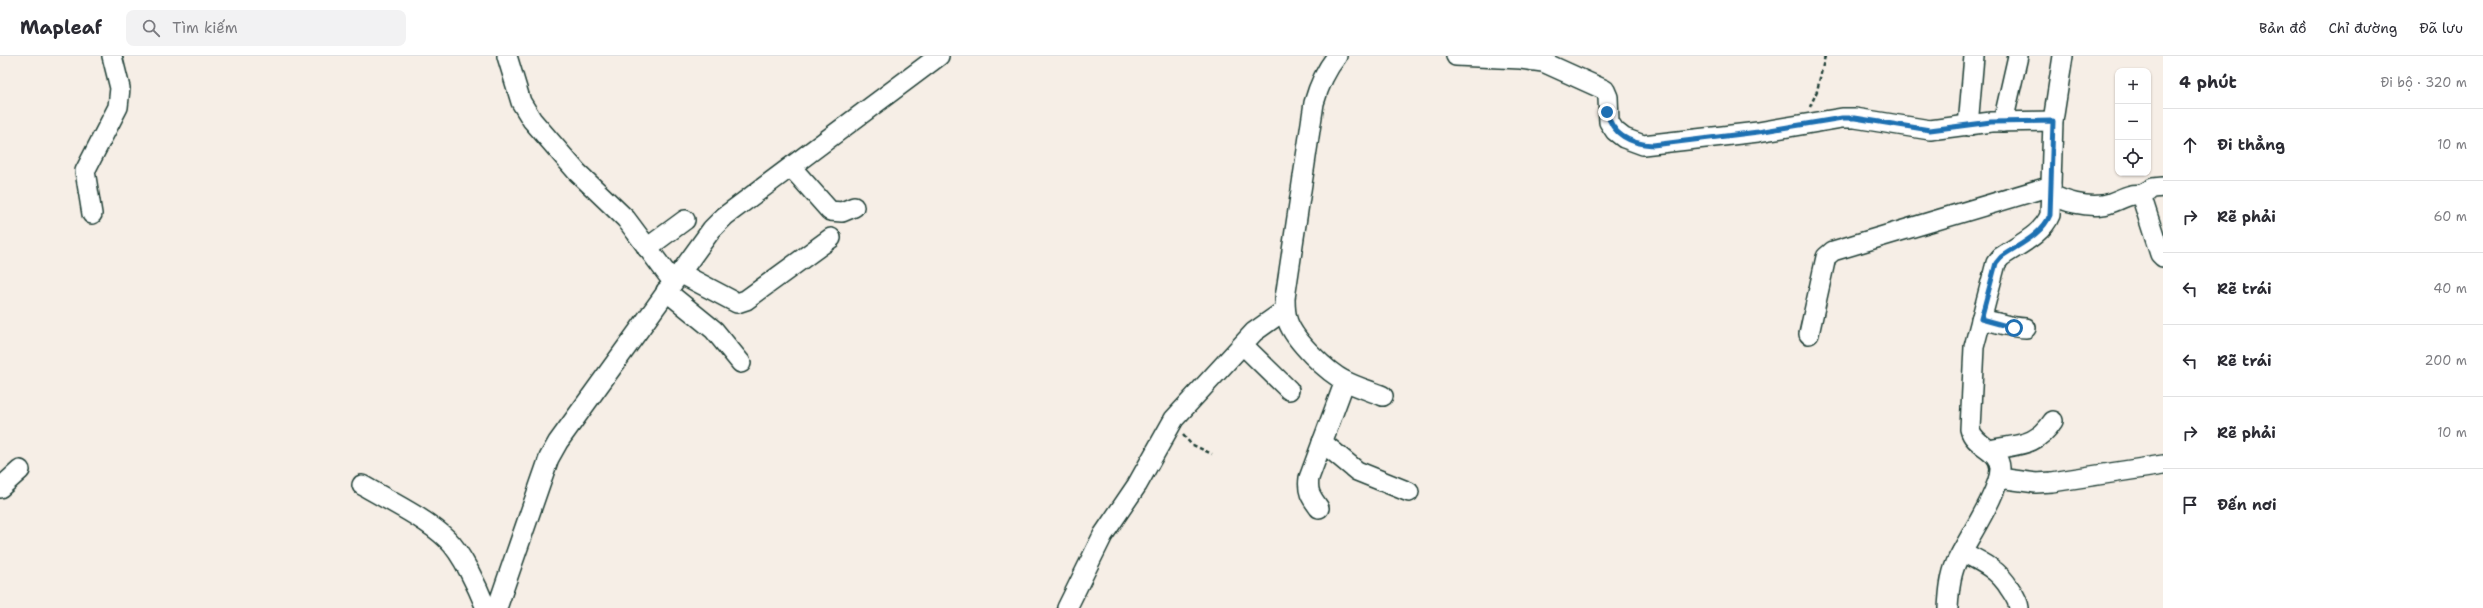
<!DOCTYPE html>
<html lang="vi">
<head>
<meta charset="utf-8">
<style>
  body { margin:0; font-family:"Shantell Sans",sans-serif; background:#f2f2f3; color:#2b2b33 }
  .controls { position:absolute; right:12px; top:12px; display:grid; overflow:hidden; border-radius:8px; box-shadow:0 1px 3px #0004 }
  .controls button { width:36px; height:36px; display:grid; place-items:center; padding:0; border:0; border-bottom:1px solid #e1e1e2; background:#fff; color:#2b2b33; font:20px sans-serif }
  .stop { position:absolute; width:12px; height:12px; margin:-9px; border:3px solid #1f6fb2; border-radius:50%; background:#fff }
  .stop.end { background:#1f6fb2; border-color:#fff; box-shadow:0 1px 4px #0008 }
  .list { margin:0; padding:0; list-style:none }
  h2 { display:flex; justify-content:space-between; align-items:center; height:52px; margin:0; padding:0 16px; font-size:17px }
  h2 small { font-size:13px; font-weight:400; color:#7c7c81 }
  .list li { display:grid; grid-template-columns:26px 1fr auto; gap:12px; align-items:center; box-sizing:border-box; height:72px; padding:0 16px; border-top:1px solid #e1e1e2 }
  .list b { display:block; font-size:15px; white-space:nowrap }
  .list em { font-size:13px; font-style:normal; color:#7c7c81 }
  .icon { flex:none; width:22px; height:22px; fill:none; stroke:currentColor; stroke-width:2; stroke-linecap:round; stroke-linejoin:round }
  .map { position:relative; flex:none; width:2163px; height:552px; overflow:hidden }
  header { display:flex; align-items:center; gap:24px; box-sizing:border-box; height:56px; padding:0 20px; background:#fff; border-bottom:1px solid #e1e1e2 }
  header strong { font-size:19px }
  nav { display:flex; gap:22px; margin-inline-start:auto; font-size:14px }
  .search { width:280px; height:36px; background:#f2f2f3; display:flex; align-items:center; gap:10px; box-sizing:border-box; padding:0 14px; border-radius:8px; color:#7c7c81; font-size:15px }
  main { display:flex }
  aside { flex:1; background:#fff }
  .map>svg:first-child { display:block }
</style>
</head>
<body>
<header>
<strong>Mapleaf</strong>
<div class="search"><svg class="icon" aria-label="search" viewBox="0 0 24 24"><circle cx="10" cy="10" r="6"/><path d="M15 15l6 6"/></svg>Tìm kiếm</div>
<nav><a>Bản đồ</a><a>Chỉ đường</a><a>Đã lưu</a></nav>
</header>
<main>
<div class="map">
<svg width="2163" height="552" viewBox="0 0 2163 552">
  <rect width="100%" height="100%" fill="#f6eee6"/>
  <filter id="ink" filterUnits="userSpaceOnUse"><feTurbulence type="fractalNoise" baseFrequency=".025" numOctaves="2"/><feDisplacementMap in="SourceGraphic" scale="8" xChannelSelector="R" yChannelSelector="G"/><feConvolveMatrix kernelMatrix="1 2 1 2 8 2 1 2 1" color-interpolation-filters="sRGB"/></filter>
  <g filter="url(#ink)">
    <g fill="none" stroke-linecap="round" stroke-linejoin="round">
      <g stroke="#1f3d34" stroke-width="22">
        <g id="minor">
          <path d="M 507,0 L 521,46 L 532,64 L 577,116 L 626,163 L 673,226"/>
          <path d="M 1337,0 C 1325,15 1319,29 1314,47 L 1285,242 C 1285,250 1285,258 1288,266 C 1295,285 1327,316 1345,325 C 1357,331 1371,335 1383,340"/>
          <path d="M 1456,0 L 1521,3 L 1543,6 L 1605,34 L 1608,41 L 1609,66 L 1615,75 L 1624,82 L 1643,89 L 1758,76 L 1842,62 L 1855,62 L 1930,74 L 1991,66 L 2053,65"/>
          <path d="M 2003,66 L 2018,0"/>
          <path d="M 1968,70 L 1974,0"/>
          <path d="M 791,111 L 830,155 L 842,156 L 854,151"/>
          <path d="M 2050,138 C 2065,146 2086,151 2102,149 C 2115,148 2128,136 2141,139 L 2160,198 L 2163,201"/>
          <path d="M 2141,139 L 2153,132 L 2163,131"/>
          <path d="M 92,158 L 85,115 L 118,51 L 120,32 L 112,0"/>
          <path d="M 647,192 L 685,164"/>
          <path d="M 680,217 L 737,247 L 746,244 L 831,182"/>
          <path d="M 666,235 L 714,274 L 741,307"/>
          <path d="M 1981,263 C 1997,266 2010,272 2026,272"/>
          <path d="M 1809,278 L 1826,201 L 1833,195 L 2051,130"/>
          <path d="M 1243,289 L 1289,334"/>
          <path d="M 1322,386 L 1357,415 L 1409,436"/>
          <path d="M 1990,394 C 2018,388 2036,391 2053,365"/>
          <path d="M 1999,422 L 2036,427 L 2052,426 L 2163,409"/>
          <path d="M 362,429 C 386,443 427,463 447,483 C 462,497 478,532 486,552"/>
          <path d="M 0,432 L 20,414"/>
          <path d="M 1319,452 C 1311,441 1307,436 1309,422 L 1345,325"/>
          <path d="M 1962,496 C 1982,506 1998,513 2010,533 C 2014,539 2018,544 2019,552"/>
          <path d="M 497,552 L 549,402 L 558,386 L 712,173 L 725,160 L 939,0"/>
          <path d="M 1067,552 L 1103,479 L 1137,429 L 1174,363 L 1254,276 L 1285,254"/>
          <path d="M 1948,552 C 1949,537 1950,521 1956,507 C 1966,485 2001,434 2000,412 C 1999,392 1974,391 1970,373 L 1974,291 L 1996,207 L 2001,201 C 2018,189 2042,179 2050,159 L 2053,65 L 2063,0"/>
        </g>
      </g>
      <g stroke="#1f3d34" stroke-width="2.5" stroke-dasharray="4 3" stroke-linecap="butt">
        <path d="M 1810,51 L 1817,35 L 1825,0"/>
        <path d="M 1183,379 L 1191,388 L 1212,398"/>
      </g>
      <use href="#minor" stroke="#fff" stroke-width="19"/>
    </g>
  </g>
  <g fill="none" stroke-linecap="round" stroke-linejoin="round" filter="url(#ink)">
    <path stroke="#1f6fb2" stroke-width="5" d="M 1607,56 C 1612,79 1631,88 1653,89 L 1758,76 L 1842,62 L 1855,62 L 1930,74 L 1991,66 L 2053,65 L 2050,159 C 2042,179 2018,189 2001,201 L 1996,207 L 1981,263 L 2014,272"/>
  </g>
</svg>
<div class="controls">
<button>+</button>
<button>−</button>
<button><svg class="icon" aria-label="locate" viewBox="0 0 24 24"><circle cx="12" cy="12" r="6"/><path d="M12 2v4M12 18v4M2 12h4M18 12h4"/></svg></button>
</div>
<div class="stop" style="left:2014px;top:272px"></div>
<div class="stop end" style="left:1607px;top:56px"></div>
</div>
<aside>
<h2>4 phút<small>Đi bộ · 320 m</small></h2>
<ul class="list">
<li><svg class="icon" aria-label="ahead" viewBox="0 0 24 24"><path d="M12 20V5M6 11l6-6 6 6"/></svg><div><b>Đi thẳng</b></div><em>10 m</em></li>
<li><svg class="icon" aria-label="right" viewBox="0 0 24 24"><path d="M7 20v-9h11M14 6l5 5-5 5"/></svg><div><b>Rẽ phải</b></div><em>60 m</em></li>
<li><svg class="icon" aria-label="left" viewBox="0 0 24 24"><path d="M17 20v-9H6M10 6l-5 5 5 5"/></svg><div><b>Rẽ trái</b></div><em>40 m</em></li>
<li><svg class="icon" aria-label="left" viewBox="0 0 24 24"><path d="M17 20v-9H6M10 6l-5 5 5 5"/></svg><div><b>Rẽ trái</b></div><em>200 m</em></li>
<li><svg class="icon" aria-label="right" viewBox="0 0 24 24"><path d="M7 20v-9h11M14 6l5 5-5 5"/></svg><div><b>Rẽ phải</b></div><em>10 m</em></li>
<li><svg class="icon" aria-label="arrive" viewBox="0 0 24 24"><path d="M6 21V4h12l-3 4 3 4H6"/></svg><div><b>Đến nơi</b></div></li>
</ul>
</aside>
</main>
</body>
</html>
